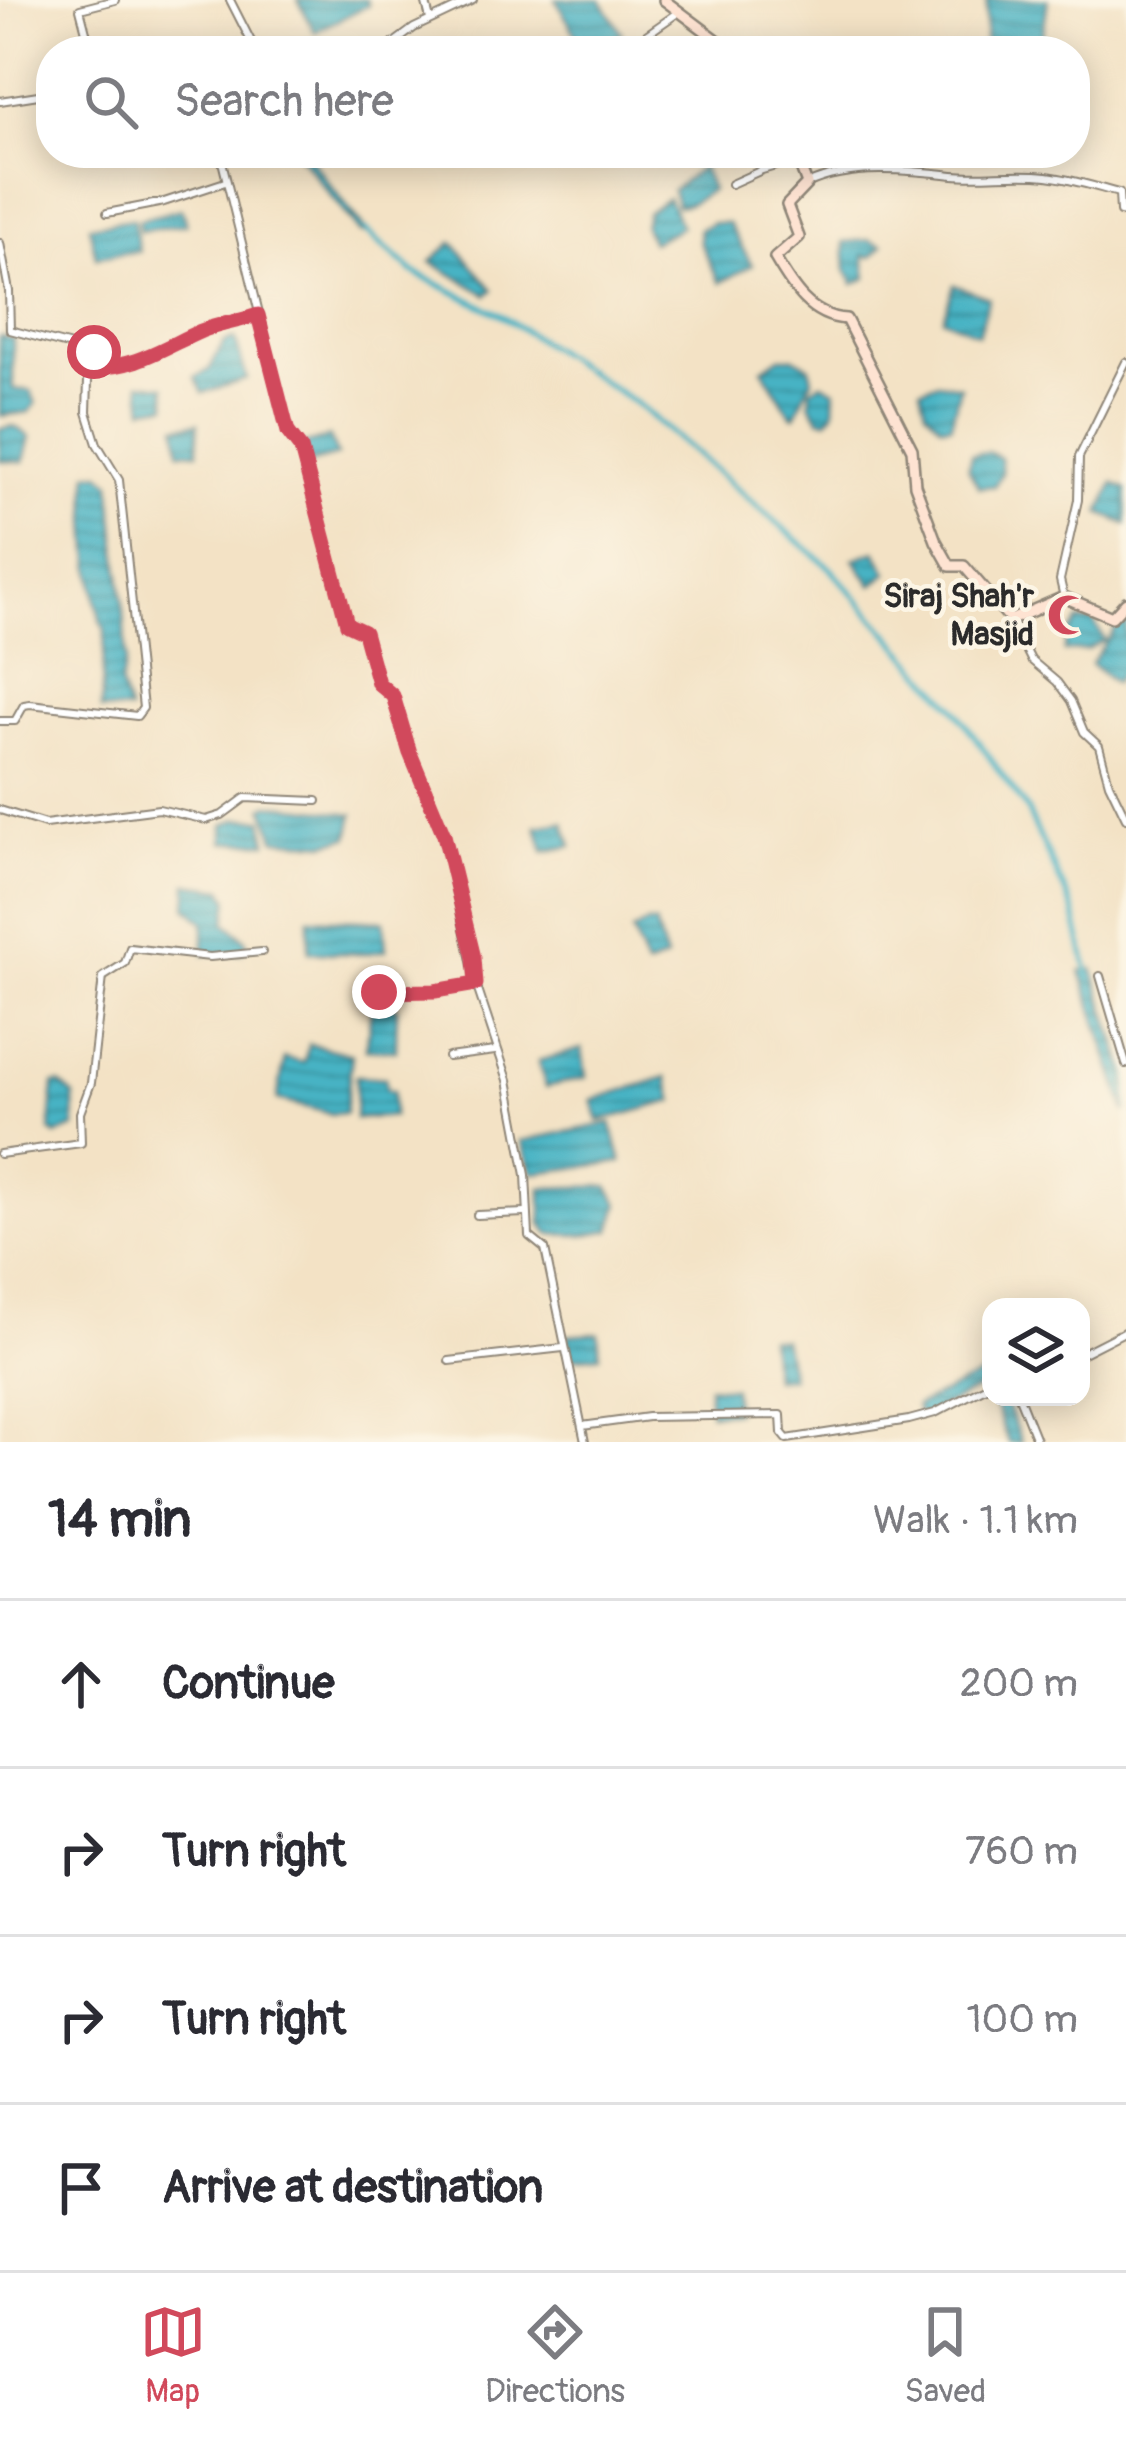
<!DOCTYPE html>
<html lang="en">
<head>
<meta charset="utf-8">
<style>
  body { margin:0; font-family:Pangolin,sans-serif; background:#f2f2f3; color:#2b2b33 }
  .controls { position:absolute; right:36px; bottom:36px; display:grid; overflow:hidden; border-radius:24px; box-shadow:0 6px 30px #0003 }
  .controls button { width:108px; height:108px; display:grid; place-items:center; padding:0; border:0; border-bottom:3px solid #e1e1e2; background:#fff; color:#2b2b33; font:60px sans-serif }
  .stop { position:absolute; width:36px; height:36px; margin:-27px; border:9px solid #d1495b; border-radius:50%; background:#fff }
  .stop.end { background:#d1495b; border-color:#fff; box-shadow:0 3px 12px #0008 }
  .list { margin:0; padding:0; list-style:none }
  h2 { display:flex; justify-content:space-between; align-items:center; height:156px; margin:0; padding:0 48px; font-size:51px }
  h2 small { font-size:39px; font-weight:400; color:#7c7c81 }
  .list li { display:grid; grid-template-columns:78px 1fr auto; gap:36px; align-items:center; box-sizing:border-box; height:168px; padding:0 48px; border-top:3px solid #e1e1e2 }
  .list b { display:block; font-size:45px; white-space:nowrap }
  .list em { font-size:39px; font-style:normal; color:#7c7c81 }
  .icon { flex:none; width:66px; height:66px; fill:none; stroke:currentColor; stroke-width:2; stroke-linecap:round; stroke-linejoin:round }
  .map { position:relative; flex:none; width:1126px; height:1442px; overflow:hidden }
  .search { position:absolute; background:#fff; box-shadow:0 6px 30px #0003; left:36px; right:36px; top:36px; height:132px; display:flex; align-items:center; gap:30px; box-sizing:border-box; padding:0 42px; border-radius:48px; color:#7c7c81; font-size:45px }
  .sheet { height:828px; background:#fff }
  nav { display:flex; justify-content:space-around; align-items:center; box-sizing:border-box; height:168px; border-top:3px solid #e1e1e2; background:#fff; font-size:33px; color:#7c7c81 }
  nav a { display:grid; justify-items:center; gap:6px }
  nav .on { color:#d1495b }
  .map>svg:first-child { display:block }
</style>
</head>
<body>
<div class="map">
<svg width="1126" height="1442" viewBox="0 0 1126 1442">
  <defs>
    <pattern id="water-rules" width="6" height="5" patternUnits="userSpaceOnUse" patternTransform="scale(3)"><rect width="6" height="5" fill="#47b3c4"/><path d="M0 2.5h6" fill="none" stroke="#3b929f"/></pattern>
  </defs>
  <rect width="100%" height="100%" fill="#fcf5e5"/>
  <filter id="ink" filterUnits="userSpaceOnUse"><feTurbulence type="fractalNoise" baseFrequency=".00833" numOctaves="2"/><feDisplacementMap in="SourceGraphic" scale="24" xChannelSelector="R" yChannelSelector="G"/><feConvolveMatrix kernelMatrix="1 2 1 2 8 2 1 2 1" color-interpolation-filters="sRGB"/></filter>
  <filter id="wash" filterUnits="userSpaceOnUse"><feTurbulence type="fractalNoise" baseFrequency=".004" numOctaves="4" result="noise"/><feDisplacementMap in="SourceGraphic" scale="48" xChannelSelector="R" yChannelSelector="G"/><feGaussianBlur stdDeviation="2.7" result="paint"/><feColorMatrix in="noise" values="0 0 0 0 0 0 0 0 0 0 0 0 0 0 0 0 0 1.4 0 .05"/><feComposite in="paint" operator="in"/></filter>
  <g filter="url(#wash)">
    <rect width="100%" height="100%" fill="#f3e2c5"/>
    <g fill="url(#water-rules)" stroke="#396f78" stroke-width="3">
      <path d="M 298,0 L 366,0 L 368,5 L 315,32 Z"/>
      <path d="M 556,0 L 601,0 L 622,33 L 592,51 L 585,51 Z"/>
      <path d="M 987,0 L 1048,0 L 1040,51 L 1006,51 L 985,43 Z"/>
      <path d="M 297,153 L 306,153 L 367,233 L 360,233 Z"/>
      <path d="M 835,153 L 878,153 L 875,171 L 844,170 Z"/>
      <path d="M 702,167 L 711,190 L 689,204 L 677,206 L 672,190 Z"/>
      <path d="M 668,198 L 681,227 L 652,242 L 644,227 L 647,212 Z"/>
      <path d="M 181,209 L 186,224 L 140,231 L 138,220 Z"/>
      <path d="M 133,219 L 139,251 L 96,257 L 89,226 Z"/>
      <path d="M 713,223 L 728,223 L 752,265 L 720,283 L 700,243 L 699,229 Z"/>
      <path d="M 870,240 L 883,245 L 871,257 L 864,255 L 867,278 L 854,284 L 846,270 L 844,242 Z"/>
      <path d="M 453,242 L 493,290 L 487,295 L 431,262 Z"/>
      <path d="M 954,285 L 989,298 L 978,334 L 943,318 Z"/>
      <path d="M 0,336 L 13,339 L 13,389 L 31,391 L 36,404 L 29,412 L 0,416 Z"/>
      <path d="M 235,339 L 247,379 L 203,393 L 195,377 L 209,370 L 224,342 Z"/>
      <path d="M 780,357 L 794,357 L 809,366 L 812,379 L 795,416 L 791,415 L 763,369 Z"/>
      <path d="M 938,382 L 960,386 L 951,425 L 941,425 L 926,410 L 921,389 Z"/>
      <path d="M 140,383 L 165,386 L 167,405 L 144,408 Z"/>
      <path d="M 822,383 L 835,390 L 834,412 L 827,420 L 819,418 L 810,403 L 811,389 Z"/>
      <path d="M 198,423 L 198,452 L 180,451 L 177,426 Z"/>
      <path d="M 14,426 L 30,437 L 24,462 L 0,461 L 0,429 Z"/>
      <path d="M 330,437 L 337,456 L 309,464 L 303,445 Z"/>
      <path d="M 988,452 L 1000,458 L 1002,473 L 994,486 L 979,487 L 968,468 L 971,454 Z"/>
      <path d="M 89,473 L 101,473 L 111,482 L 125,624 L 126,661 L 120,684 L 129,711 L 101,710 L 105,630 C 92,611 84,499 89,473 Z"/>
      <path d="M 1114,483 L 1126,489 L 1126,524 L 1100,513 Z"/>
      <path d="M 876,551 L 888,573 L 872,585 L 854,559 Z"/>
      <path d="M 1126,613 L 1126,667 L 1114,683 L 1091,664 Z"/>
      <path d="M 1078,621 L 1093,621 L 1105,640 L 1087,650 L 1064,651 L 1067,636 Z"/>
      <path d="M 269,804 L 354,814 L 349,837 L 326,843 L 275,839 L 264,807 Z"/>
      <path d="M 238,819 L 263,819 L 267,842 L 224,842 L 224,825 Z"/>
      <path d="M 564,822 L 572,846 L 544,852 L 537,826 Z"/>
      <path d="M 188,884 L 223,889 L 229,900 L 226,923 L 244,938 L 247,945 L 242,953 L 204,954 L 204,922 L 187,907 Z"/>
      <path d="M 309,918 L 384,921 L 386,950 L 363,954 L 309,952 Z"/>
      <path d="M 647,924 L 655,924 L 666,959 L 646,967 L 632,932 Z"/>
      <path d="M 1093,969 L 1126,1073 L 1126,1113 L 1081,971 Z"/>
      <path d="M 386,1003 L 397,1008 L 396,1050 L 366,1049 L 372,1004 Z"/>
      <path d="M 309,1044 L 352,1055 L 345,1113 L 332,1114 L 277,1100 L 285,1058 L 304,1063 Z"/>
      <path d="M 582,1049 L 586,1077 L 546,1087 L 538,1061 Z"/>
      <path d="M 356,1076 L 385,1078 L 387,1090 L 393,1091 L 393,1116 L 355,1119 Z"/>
      <path d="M 667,1077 L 674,1101 L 599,1121 L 592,1100 Z"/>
      <path d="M 59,1083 L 74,1096 L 75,1128 L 56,1135 L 50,1131 L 54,1084 Z"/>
      <path d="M 611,1123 L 622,1162 L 533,1173 L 521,1141 Z"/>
      <path d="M 608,1186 L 619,1204 L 611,1230 L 584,1235 L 550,1234 L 542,1224 L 542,1188 Z"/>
      <path d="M 598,1333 L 600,1355 L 572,1358 L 567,1335 Z"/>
      <path d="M 769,1338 L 783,1339 L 791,1377 L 773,1378 Z"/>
      <path d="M 991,1371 L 991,1397 L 1004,1397 L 1021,1442 L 1008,1442 L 987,1385 L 920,1417 L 916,1406 Z"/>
      <path d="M 708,1386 L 733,1388 L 735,1412 L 710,1413 Z"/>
    </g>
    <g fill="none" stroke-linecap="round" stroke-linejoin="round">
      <path stroke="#47b3c4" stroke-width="6" d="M 366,231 L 413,272 L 499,314 L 637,404 L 830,568 L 953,706 L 1027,810 L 1074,911 L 1089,975"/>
    </g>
  </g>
  <g filter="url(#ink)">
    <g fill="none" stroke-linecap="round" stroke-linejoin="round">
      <g stroke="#8f8678" stroke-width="10">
        <g id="street">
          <path d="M 230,0 L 256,51"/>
          <path d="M 425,0 L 430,19"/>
          <path d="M 91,51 L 80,9 L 115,0"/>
          <path d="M 383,51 L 414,28 L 473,0"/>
          <path d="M 623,51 L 679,12"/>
          <path d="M 0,101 L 51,93"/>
          <path d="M 220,153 L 288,432 L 301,449 L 347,624 L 364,632 L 378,683 L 393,696 L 410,753 L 444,835 L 476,984 L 508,1080 L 526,1175 L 529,1236 L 545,1249 L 585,1442"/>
          <path d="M 731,184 L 762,170 L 803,158"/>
          <path d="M 807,184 C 849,164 909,170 953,175 C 984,178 1016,172 1047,176 C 1071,179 1096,187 1119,193 L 1120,212 L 1126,213"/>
          <path d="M 107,213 L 164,202 L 225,182"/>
          <path d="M 0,243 L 9,291 L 10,330 L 94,352 L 88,381 L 87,412 L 97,444 L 119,480 L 143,708 L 137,716 L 30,704 L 24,705 L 15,721 L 0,721"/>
          <path d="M 92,367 L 136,362 L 200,332 L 258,315"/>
          <path d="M 1064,597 L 1060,580 L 1078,500 L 1079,457 L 1126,362"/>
          <path d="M 1011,620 L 1031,660 L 1057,682 L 1071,701 L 1084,732 L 1099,746 L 1109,783 L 1126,818"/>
          <path d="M 0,810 L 45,824 L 159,809 L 206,820 L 222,815 L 245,798 L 317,801"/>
          <path d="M 1100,976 L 1126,1064"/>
          <path d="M 379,992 L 435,991 L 476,984"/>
          <path d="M 448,1057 L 495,1051"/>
          <path d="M 0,1154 L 81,1143 L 80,1113 L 91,1083 L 103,977 L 125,963 L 130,948 L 210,957 L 262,952"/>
          <path d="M 477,1215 L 525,1213"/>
          <path d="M 1081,1354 L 1126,1331"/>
          <path d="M 449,1361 L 563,1348"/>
          <path d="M 1019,1397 L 1037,1442"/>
          <path d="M 582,1426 L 648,1417 L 781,1415 L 782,1433 L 787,1439 L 909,1420 L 935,1413 L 991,1384"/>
        </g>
      </g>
      <g stroke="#8f8678" stroke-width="14">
        <g id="secondary">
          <path d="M 664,0 L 732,51"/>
          <path d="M 804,153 L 802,171 L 807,184 L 787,205 L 799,237 L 775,258 C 792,287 810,317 846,319 L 912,449 L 915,485 L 936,541 L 950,566 L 964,566 L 1011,620 L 1064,597 L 1112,617 L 1126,602"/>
        </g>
      </g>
      <use href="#street" stroke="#fff" stroke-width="6"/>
      <use href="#secondary" stroke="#fee3d2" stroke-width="9"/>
    </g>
  </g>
  <g fill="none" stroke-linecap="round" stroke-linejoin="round" filter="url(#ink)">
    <path stroke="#d1495b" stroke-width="15" d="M 94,352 L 92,367 C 134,369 164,347 201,331 C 219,324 240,321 258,315 L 288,432 L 301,449 L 347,624 L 364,632 L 378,683 L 393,696 L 410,753 L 444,835 L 474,958 L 476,984 L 435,991 L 379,992"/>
  </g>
  <defs>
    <g id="mosque-bare" transform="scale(3.24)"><path d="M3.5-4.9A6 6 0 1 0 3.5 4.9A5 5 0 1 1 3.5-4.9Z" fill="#d1495b" stroke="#fcf5e5" stroke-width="2.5" paint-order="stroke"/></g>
  </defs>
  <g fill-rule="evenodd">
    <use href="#mosque-bare" x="1068" y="615"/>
  </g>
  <g text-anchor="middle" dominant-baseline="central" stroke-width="9" stroke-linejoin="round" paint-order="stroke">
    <g font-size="33" font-weight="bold" fill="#2b2b2b" stroke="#fcf5e5" text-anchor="end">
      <text x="1034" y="596">Siraj Shah'r<tspan x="1034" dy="38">Masjid</tspan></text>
    </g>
  </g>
</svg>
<div class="controls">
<button><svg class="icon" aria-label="layers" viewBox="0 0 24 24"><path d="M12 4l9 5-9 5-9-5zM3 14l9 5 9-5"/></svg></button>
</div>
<div class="stop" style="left:94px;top:352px"></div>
<div class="stop end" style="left:379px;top:992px"></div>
<div class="search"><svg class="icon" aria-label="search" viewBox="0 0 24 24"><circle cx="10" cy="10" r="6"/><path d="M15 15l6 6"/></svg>Search here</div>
</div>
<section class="sheet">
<h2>14 min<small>Walk · 1.1 km</small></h2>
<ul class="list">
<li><svg class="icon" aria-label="ahead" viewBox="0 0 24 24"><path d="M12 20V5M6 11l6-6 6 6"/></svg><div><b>Continue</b></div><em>200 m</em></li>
<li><svg class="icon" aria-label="right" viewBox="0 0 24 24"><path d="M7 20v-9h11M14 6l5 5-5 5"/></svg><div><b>Turn right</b></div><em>760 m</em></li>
<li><svg class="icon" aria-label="right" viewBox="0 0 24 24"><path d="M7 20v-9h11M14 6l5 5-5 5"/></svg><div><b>Turn right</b></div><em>100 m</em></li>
<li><svg class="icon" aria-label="arrive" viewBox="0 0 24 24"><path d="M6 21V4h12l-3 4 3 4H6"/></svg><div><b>Arrive at destination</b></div></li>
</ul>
</section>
<nav>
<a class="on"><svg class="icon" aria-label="map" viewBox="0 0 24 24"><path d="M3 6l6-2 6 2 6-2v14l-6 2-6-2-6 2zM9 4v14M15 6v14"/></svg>Map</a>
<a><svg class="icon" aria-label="directions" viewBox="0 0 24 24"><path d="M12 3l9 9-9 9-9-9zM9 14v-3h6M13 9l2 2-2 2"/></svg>Directions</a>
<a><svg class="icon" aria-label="saved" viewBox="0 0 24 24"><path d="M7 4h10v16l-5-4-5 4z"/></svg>Saved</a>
</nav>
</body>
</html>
